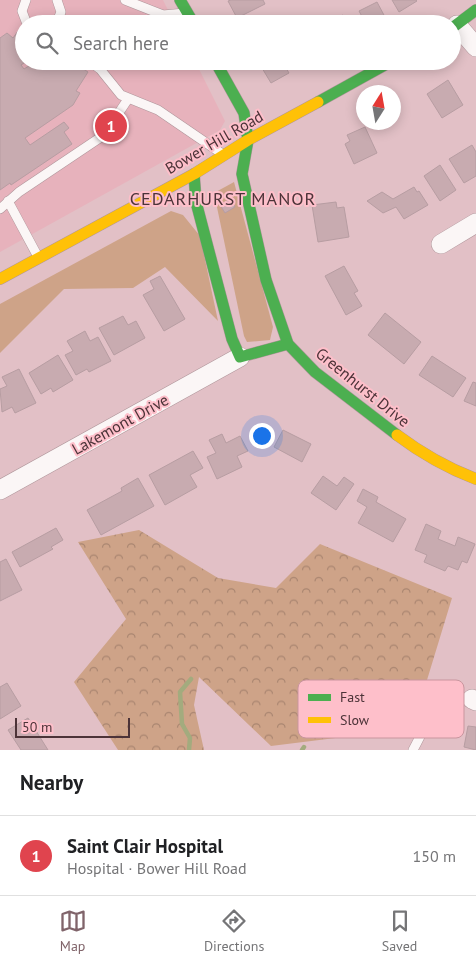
<!DOCTYPE html>
<html lang="en">
<head>
<meta charset="utf-8">
<style>
  body { margin:0; font-family:"PT Sans",sans-serif; background:#f6f6f6; color:#202124 }
  .compass { position:absolute; left:356px; top:85px; width:45px; height:45px; border-radius:50%; background:#fff; box-shadow:0 2px 12px #0003; rotate:11deg }
  .scale { position:absolute; left:15px; bottom:12px; width:115px; box-sizing:border-box; padding-left:5px; border:2px solid #4c3338; border-top:0; font-size:14px; line-height:18px; white-space:nowrap; color:#4c3338; -webkit-text-stroke:4px #febfca; paint-order:stroke }
  .you { position:absolute; left:261px; top:435px; width:18px; height:18px; margin:-12px; border:4px solid #fff; border-radius:50%; background:#1a73e8; box-shadow:0 0 0 8px #1a73e833 }
  .badge { display:grid; place-items:center; width:32px; height:32px; border-radius:50%; background:#80646a; color:#fff; font-size:16px; font-weight:700 }
  .pin { position:absolute; translate:-50% -50%; border:2px solid #fff; box-shadow:0 1px 5px #0006 }
  .list { margin:0; padding:0; list-style:none }
  h2 { display:flex; justify-content:space-between; align-items:center; height:65px; margin:0; padding:0 20px; font-size:21px }
  h2 small { font-size:16px; font-weight:400; color:#757577 }
  .list li { display:grid; grid-template-columns:32px 1fr auto; gap:15px; align-items:center; box-sizing:border-box; height:80px; padding:0 20px; border-top:1px solid #e0e0e0 }
  .list b { display:block; font-size:19px; white-space:nowrap }
  .list p { margin:0; font-size:16px; white-space:nowrap; color:#757577 }
  .list em { font-size:16px; font-style:normal; color:#757577 }
  .icon { flex:none; width:28px; height:28px; fill:none; stroke:currentColor; stroke-width:2; stroke-linecap:round; stroke-linejoin:round }
  .map { position:relative; flex:none; width:476px; height:750px; overflow:hidden }
  .search { position:absolute; background:#fff; box-shadow:0 2px 12px #0003; left:15px; right:15px; top:15px; height:55px; display:flex; align-items:center; gap:12px; box-sizing:border-box; padding:0 18px; border-radius:28px; color:#757577; font-size:19px }
  .sheet { height:145px; background:#fff }
  nav { display:flex; justify-content:space-around; align-items:center; box-sizing:border-box; height:70px; border-top:1px solid #e0e0e0; background:#fff; font-size:14px; color:#757577 }
  nav a { display:grid; justify-items:center; gap:2px }
  nav .on { color:#80646a }
  .map>svg:first-child { display:block }
</style>
</head>
<body>
<div class="map">
<svg width="476" height="750" viewBox="0 0 476 750">
  <defs>
    <pattern id="forest-crowns" width="20" height="18" patternUnits="userSpaceOnUse" patternTransform="scale(1.25)"><rect width="20" height="18" fill="#cea388"/><path d="M2 6a3 3 0 1 1 6 0M12 15a3 3 0 1 1 6 0" fill="none" stroke="#a98570"/></pattern>
  </defs>
  <rect width="100%" height="100%" fill="#e2c0c6"/>
  <path fill="#e7b2bc" d="M 0,0 L 163,0 L 175,24 L 24,24 L 24,61 L 195,61 L 225,121 L 220,130 L 0,252 Z"/>
  <g fill="#cea388">
    <path d="M 234,182 L 273,327 L 270,340 L 247,342 L 244,336 L 214,193 Z"/>
    <path d="M 171,211 L 183,215 L 200,236 L 218,321 L 165,267 L 133,288 L 64,289 L 0,353 L 0,304 Z"/>
  </g>
  <path fill="url(#forest-crowns)" d="M 139,530 L 218,578 L 276,588 L 320,544 L 452,598 L 420,703 L 416,728 L 271,746 L 199,677 L 194,705 L 204,750 L 118,750 L 74,682 L 126,619 L 78,542 Z"/>
  <g fill="none" stroke-linecap="round" stroke-linejoin="round">
    <g stroke="#a3ab7e" stroke-width="4.5">
      <path d="M 189,750 L 190,738 L 182,724 L 180,692 L 191,679"/>
      <path d="M 302,750 L 304,747"/>
    </g>
  </g>
  <g fill="#c8abb0" stroke="#b79da2">
    <path d="M 231,0 L 263,0 L 265,4 L 237,18 L 228,1 Z"/>
    <path d="M 392,0 L 416,0 L 417,1 L 399,12 Z"/>
    <path d="M 377,2 L 385,17 L 371,24 L 366,24 L 359,11 Z"/>
    <path d="M 343,15 L 347,24 L 335,24 L 333,20 Z"/>
    <path d="M 18,31 L 24,34 L 24,61 L 27,61 L 21,65 L 24,69 L 32,64 L 40,69 L 44,61 L 71,61 L 88,72 L 76,91 L 80,93 L 73,105 L 25,138 L 30,145 L 64,122 L 69,128 L 64,132 L 72,144 L 11,185 L 10,183 L 0,190 L 0,38 L 7,33 L 13,38 Z"/>
    <path d="M 270,61 L 282,61 L 289,73 L 271,83 L 262,68 L 271,64 Z"/>
    <path d="M 448,80 L 463,105 L 442,118 L 427,94 Z"/>
    <path d="M 365,127 L 377,153 L 354,164 L 345,144 L 350,141 L 347,135 Z"/>
    <path d="M 472,145 L 476,152 L 476,176 L 464,183 L 449,159 Z"/>
    <path d="M 440,165 L 456,190 L 440,201 L 424,176 Z"/>
    <path d="M 414,187 L 417,192 L 419,191 L 428,205 L 404,219 L 396,207 L 383,213 L 367,201 L 382,192 L 393,199 Z"/>
    <path d="M 230,199 L 235,207 L 225,213 L 220,205 Z"/>
    <path d="M 336,202 L 337,208 L 344,207 L 349,237 L 318,242 L 312,205 Z"/>
    <path d="M 344,266 L 358,291 L 354,293 L 362,306 L 346,315 L 325,276 Z"/>
    <path d="M 160,276 L 185,319 L 164,331 L 143,295 L 154,289 L 150,281 Z"/>
    <path d="M 385,313 L 421,342 L 404,364 L 368,335 Z"/>
    <path d="M 123,316 L 128,325 L 136,321 L 145,338 L 114,355 L 99,328 Z"/>
    <path d="M 85,331 L 90,341 L 98,337 L 111,361 L 89,372 L 87,369 L 76,375 L 65,355 L 73,351 L 67,341 Z"/>
    <path d="M 58,355 L 73,380 L 53,392 L 51,388 L 41,394 L 29,373 Z"/>
    <path d="M 432,356 L 466,378 L 453,397 L 419,375 Z"/>
    <path d="M 19,369 L 36,403 L 15,413 L 12,407 L 2,412 L 0,389 L 7,386 L 2,377 Z"/>
    <path d="M 473,382 L 476,383 L 476,406 L 464,401 Z"/>
    <path d="M 283,430 L 311,444 L 302,462 L 274,447 Z"/>
    <path d="M 222,434 L 226,443 L 240,436 L 248,451 L 237,456 L 242,467 L 217,479 L 207,457 L 216,453 L 209,440 Z"/>
    <path d="M 193,451 L 203,468 L 190,475 L 197,487 L 165,505 L 149,475 Z"/>
    <path d="M 323,476 L 337,486 L 344,477 L 354,484 L 336,510 L 311,493 Z"/>
    <path d="M 138,478 L 154,506 L 101,535 L 87,510 L 122,491 L 121,488 Z"/>
    <path d="M 363,489 L 378,497 L 376,502 L 406,519 L 393,542 L 358,523 L 367,507 L 357,501 Z"/>
    <path d="M 426,524 L 441,531 L 438,539 L 455,546 L 458,537 L 475,544 L 467,563 L 462,561 L 458,570 L 448,566 L 445,571 L 424,562 L 427,555 L 415,550 Z"/>
    <path d="M 56,528 L 63,540 L 51,547 L 53,549 L 20,567 L 12,552 Z"/>
    <path d="M 6,559 L 22,590 L 0,601 L 0,562 Z"/>
    <path d="M 7,683 L 21,706 L 0,719 L 0,687 Z"/>
    <path d="M 28,718 L 48,750 L 21,750 L 8,730 Z"/>
    <path d="M 468,726 L 476,727 L 476,750 L 464,747 Z"/>
  </g>
  <g fill="none" stroke-linecap="round" stroke-linejoin="round">
    <g stroke="#b0969b" stroke-width="10">
      <g id="lane">
        <path d="M 26,0 L 22,11 L 27,24"/>
        <path d="M 125,0 L 163,15 L 185,13"/>
        <path d="M 56,24 L 61,12 L 57,0"/>
        <path d="M 89,61 L 100,69 L 121,95 L 158,110 L 221,153"/>
        <path d="M 8,201 L 37,255"/>
        <path d="M 0,209 L 19,192 L 104,135 L 128,99"/>
        <path d="M 413,750 C 426,726 439,691 472,699"/>
      </g>
    </g>
    <g stroke="#b0969b" stroke-width="20">
      <g id="street">
        <path d="M 457,25 L 476,47"/>
        <path d="M 441,244 L 476,223"/>
        <path d="M 0,490 L 240,357"/>
        <path d="M 472,699 L 476,701"/>
      </g>
    </g>
    <g stroke="#b0969b" stroke-width="12">
      <g id="fast">
        <path d="M 180,0 L 194,24"/>
        <path d="M 452,28 L 476,10"/>
        <path d="M 215,61 L 244,113 L 248,140 L 242,174 L 266,280 L 288,344 L 315,372 L 397,435"/>
        <path d="M 318,102 L 392,61"/>
        <path d="M 194,174 L 196,202 L 232,339 L 240,357 L 288,344"/>
      </g>
    </g>
    <g stroke="#b0969b" stroke-width="12">
      <g id="slow">
        <path d="M 0,279 L 194,174 L 248,140 L 318,102"/>
        <path d="M 397,435 C 421,453 447,468 476,479"/>
      </g>
    </g>
    <use href="#lane" stroke="#fbf6f6" stroke-width="9"/>
    <use href="#street" stroke="#fbf6f6" stroke-width="19"/>
    <use href="#fast" stroke="#4caf50" stroke-width="11"/>
    <use href="#slow" stroke="#ffc107" stroke-width="11"/>
  </g>
  <g text-anchor="middle" dominant-baseline="central" stroke-width="4" stroke-linejoin="round" paint-order="stroke">
    <g font-size="16" fill="#4c3338" stroke="#febfca">
      <text transform="translate(214 142) rotate(-30)">Bower Hill Road</text>
      <text transform="translate(363 387) rotate(39)">Greenhurst Drive</text>
      <text transform="translate(120 424) rotate(-29)">Lakemont Drive</text>
    </g>
    <g font-size="18" letter-spacing="1" fill="#4c3338" stroke="#febfca">
      <text x="223" y="198">CEDARHURST MANOR</text>
    </g>
  </g>
  <rect x="298" y="680" width="166" height="58" rx="8" fill="#febfca" stroke="#c9959e" stroke-width="1"/>
  <rect x="308" y="694" width="23" height="7" fill="#4caf50"/>
  <rect x="308" y="717" width="23" height="6" fill="#ffc107"/>
  <g font-size="14" fill="#4c3338">
    <text x="340" y="702">Fast</text>
    <text x="340" y="725">Slow</text>
  </g>
</svg>
<svg class="compass" viewBox="-18 -18 36 36"><path d="M0-13l5 13h-10z" fill="#e53935"/><path d="M0 13l5-13h-10z" fill="#757577"/></svg>
<div class="scale">50 m</div>
<div class="you"></div>
<div class="pin badge" style="left:111px;top:126px;background:#e0444e">1</div>
<div class="search"><svg class="icon" aria-label="search" viewBox="0 0 24 24"><circle cx="10" cy="10" r="6"/><path d="M15 15l6 6"/></svg>Search here</div>
</div>
<section class="sheet">
<h2>Nearby<small></small></h2>
<ul class="list">
<li><span class="badge" style="background:#e0444e">1</span><div><b>Saint Clair Hospital</b><p>Hospital · Bower Hill Road</p></div><em>150 m</em></li>
</ul>
</section>
<nav>
<a class="on"><svg class="icon" aria-label="map" viewBox="0 0 24 24"><path d="M3 6l6-2 6 2 6-2v14l-6 2-6-2-6 2zM9 4v14M15 6v14"/></svg>Map</a>
<a><svg class="icon" aria-label="directions" viewBox="0 0 24 24"><path d="M12 3l9 9-9 9-9-9zM9 14v-3h6M13 9l2 2-2 2"/></svg>Directions</a>
<a><svg class="icon" aria-label="saved" viewBox="0 0 24 24"><path d="M7 4h10v16l-5-4-5 4z"/></svg>Saved</a>
</nav>
</body>
</html>
